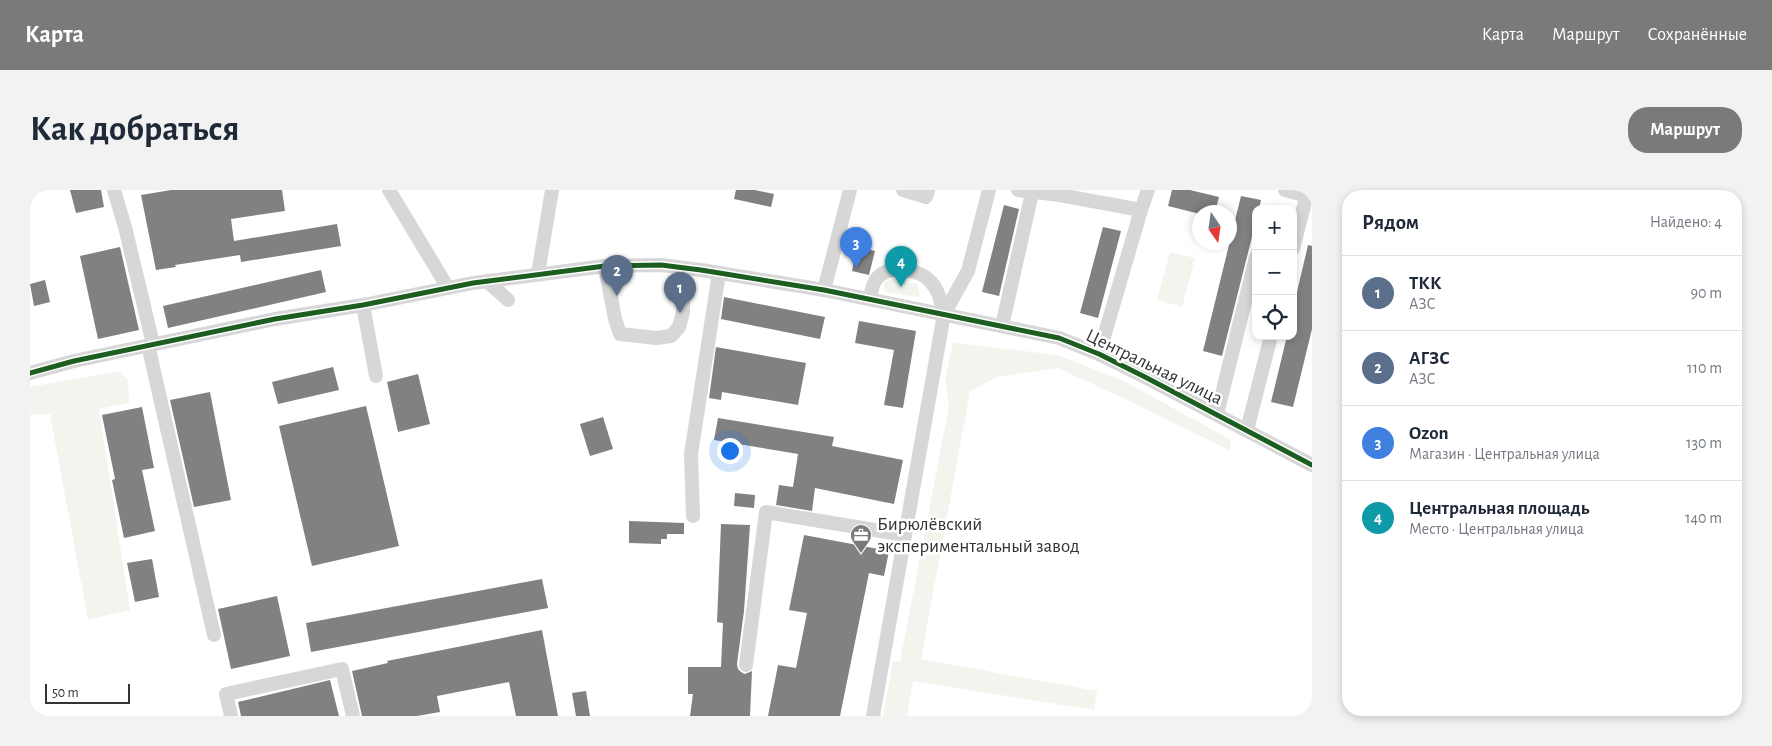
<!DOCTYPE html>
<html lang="ru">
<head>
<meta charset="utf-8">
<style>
  body { margin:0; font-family:"Alegreya Sans",sans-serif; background:#f2f2f3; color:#1f2937 }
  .controls { position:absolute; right:15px; top:15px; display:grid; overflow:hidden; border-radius:10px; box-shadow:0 2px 8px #0003 }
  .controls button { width:45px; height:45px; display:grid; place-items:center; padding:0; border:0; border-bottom:1px solid #e0e1e3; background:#fff; color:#1f2937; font:25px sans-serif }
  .compass { position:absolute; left:1162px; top:15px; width:45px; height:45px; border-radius:50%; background:#fff; box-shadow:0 2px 8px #0003; rotate:167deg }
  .scale { position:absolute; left:15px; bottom:12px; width:85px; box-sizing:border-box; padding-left:5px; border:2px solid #333; border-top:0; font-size:14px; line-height:18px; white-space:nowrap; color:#333; -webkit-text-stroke:4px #fff; paint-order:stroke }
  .you { position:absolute; left:699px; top:260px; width:18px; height:18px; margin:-12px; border:4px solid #fff; border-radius:50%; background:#1a73e8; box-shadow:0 0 0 8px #1a73e833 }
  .badge { display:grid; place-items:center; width:32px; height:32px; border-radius:50%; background:#7a7a7a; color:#fff; font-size:16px; font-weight:700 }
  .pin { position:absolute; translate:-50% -41px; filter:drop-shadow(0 1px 2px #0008) }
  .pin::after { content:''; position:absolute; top:26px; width:18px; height:15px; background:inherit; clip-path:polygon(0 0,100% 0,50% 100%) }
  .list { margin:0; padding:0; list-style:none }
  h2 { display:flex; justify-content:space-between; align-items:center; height:65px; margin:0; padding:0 20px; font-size:21px }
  h2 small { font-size:16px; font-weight:400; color:#747a83 }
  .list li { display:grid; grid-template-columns:32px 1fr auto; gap:15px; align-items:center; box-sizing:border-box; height:75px; padding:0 20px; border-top:1px solid #e0e1e3 }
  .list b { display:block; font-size:19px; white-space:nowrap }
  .list p { margin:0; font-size:16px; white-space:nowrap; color:#747a83 }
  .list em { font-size:16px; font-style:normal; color:#747a83 }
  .icon { flex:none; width:28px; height:28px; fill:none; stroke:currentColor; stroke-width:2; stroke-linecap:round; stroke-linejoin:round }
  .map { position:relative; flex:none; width:1282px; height:526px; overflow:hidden; border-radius:20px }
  header { display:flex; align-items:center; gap:30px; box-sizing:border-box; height:70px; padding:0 25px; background:#7a7a7a; color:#fff }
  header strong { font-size:24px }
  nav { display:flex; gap:28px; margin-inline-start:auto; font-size:18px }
  .intro { display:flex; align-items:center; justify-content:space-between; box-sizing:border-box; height:120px; padding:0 30px }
  h1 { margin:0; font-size:35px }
  .button { padding:12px 22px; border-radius:20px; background:#7a7a7a; color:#fff; font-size:18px; font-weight:700 }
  main { display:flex; gap:30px; padding:0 30px }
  aside { flex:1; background:#fff; border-radius:20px; box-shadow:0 2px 8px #0003 }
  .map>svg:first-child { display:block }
</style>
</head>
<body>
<header>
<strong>Карта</strong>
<nav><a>Карта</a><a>Маршрут</a><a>Сохранённые</a></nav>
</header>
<div class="intro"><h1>Как добраться</h1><a class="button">Маршрут</a></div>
<main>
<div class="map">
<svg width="1282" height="526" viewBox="0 0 1282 526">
  <rect width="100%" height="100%" fill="#fff"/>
  <g fill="#f1f5ed">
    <path d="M 1140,62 L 1165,68 L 1152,117 L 1127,110 Z"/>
    <path d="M 862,89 L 887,94 L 890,105 L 888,107 L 855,102 L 854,100 L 855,92 Z"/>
    <path d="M 923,153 L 1028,165 L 1094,191 L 1201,250 L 1199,260 L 1095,209 L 1028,178 L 967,187 L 940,201 L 891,469 L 1067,501 L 1064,520 L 883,491 L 877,526 L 853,526 L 863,471 L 870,472 L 919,216 L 915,190 Z"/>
    <path d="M 89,181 L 98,189 L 99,213 L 69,219 L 100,420 L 58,430 L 20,224 L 0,225 L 0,197 Z"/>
  </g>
  <g fill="#818181">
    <path d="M 40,0 L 71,0 L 74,17 L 46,23 Z"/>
    <path d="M 141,0 L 252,0 L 255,21 L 201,29 L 204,51 L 307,34 L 311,56 L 211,72 L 210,65 L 145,75 L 146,77 L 126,80 L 111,5 Z"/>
    <path d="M 706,0 L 725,0 L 744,4 L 741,17 L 704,9 Z"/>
    <path d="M 1142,0 L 1160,0 L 1189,7 L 1185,22 L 1170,22 L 1170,24 L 1138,16 Z"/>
    <path d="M 1211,6 L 1231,10 L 1229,19 L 1226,19 L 1226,31 L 1192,166 L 1173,161 Z"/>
    <path d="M 974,15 L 989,19 L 969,106 L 952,102 Z"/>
    <path d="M 1073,37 L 1091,41 L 1068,128 L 1050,123 Z"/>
    <path d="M 1278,55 L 1282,56 L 1282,139 L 1263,217 L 1241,212 L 1257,146 L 1263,146 L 1263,119 Z"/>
    <path d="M 90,57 L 109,140 L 68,149 L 50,66 Z"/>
    <path d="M 827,57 L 845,61 L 839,85 L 822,81 Z"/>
    <path d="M 291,80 L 296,102 L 138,138 L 133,116 Z"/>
    <path d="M 15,90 L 20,112 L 4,116 L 0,94 Z"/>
    <path d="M 694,107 L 795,127 L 790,149 L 691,129 Z"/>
    <path d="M 829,131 L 886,141 L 873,218 L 854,215 L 864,160 L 825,153 Z"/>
    <path d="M 686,157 L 776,173 L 768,215 L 692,202 L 691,210 L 679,208 Z"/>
    <path d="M 303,177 L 309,200 L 248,214 L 242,192 Z"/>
    <path d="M 388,184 L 400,234 L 368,242 L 357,192 Z"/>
    <path d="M 180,202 L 201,310 L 164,317 L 140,210 Z"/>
    <path d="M 336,216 L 369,356 L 282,376 L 249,236 Z"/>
    <path d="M 112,217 L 124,278 L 112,280 L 125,341 L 94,348 L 82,290 L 85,289 L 72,225 Z"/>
    <path d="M 573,227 L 583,259 L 560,266 L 550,234 Z"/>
    <path d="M 688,228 L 804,247 L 802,256 L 873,270 L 864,314 L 785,298 L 782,321 L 746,315 L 749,295 L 763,297 L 768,264 L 684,250 Z"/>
    <path d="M 705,303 L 725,305 L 724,318 L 704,316 Z"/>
    <path d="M 599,331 L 654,333 L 654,344 L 637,344 L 637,349 L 631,349 L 631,354 L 599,353 Z"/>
    <path d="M 691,334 L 720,335 L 714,421 L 707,474 L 708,479 L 711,482 L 715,484 L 722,481 L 720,526 L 660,526 L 663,504 L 658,504 L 658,477 L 691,477 L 693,433 L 687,432 Z"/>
    <path d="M 774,345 L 859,361 L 854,386 L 839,383 L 810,526 L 738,526 L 748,475 L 766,478 L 777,423 L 759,420 Z"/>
    <path d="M 122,369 L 129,407 L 105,412 L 97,373 Z"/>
    <path d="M 512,389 L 518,418 L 281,462 L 276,433 Z"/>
    <path d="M 247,406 L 260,466 L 201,479 L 188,419 Z"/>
    <path d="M 512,440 L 528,526 L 486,526 L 479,492 L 407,506 L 410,522 L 387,526 L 332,526 L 322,481 L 358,473 L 357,471 Z"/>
    <path d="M 300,490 L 309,526 L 211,526 L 208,512 Z"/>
    <path d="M 556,501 L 560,526 L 546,526 L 542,503 Z"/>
  </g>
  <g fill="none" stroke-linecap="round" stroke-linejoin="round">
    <g stroke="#d7d7d7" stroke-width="14">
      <path d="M 84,0 L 95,37 L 123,154"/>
      <path d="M 359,0 L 418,98"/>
      <path d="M 873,0 L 896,7 L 898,0"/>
      <path d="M 988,0 L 1030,5 L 1111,20 L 1118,0"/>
      <path d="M 1255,0 L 1277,6"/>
      <path d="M 1263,59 L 1278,0"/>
      <path d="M 575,76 L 585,129 L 590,144 L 626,148 L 641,146 L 649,137 L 653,122 L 653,78"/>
      <path d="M 508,84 L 522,0"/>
      <path d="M 457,91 L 478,110"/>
      <path d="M 794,100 L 820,0"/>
      <path d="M 840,109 C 841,102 843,92 848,87 C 860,75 890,79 901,92 C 909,101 911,112 914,124"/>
      <path d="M 333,115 L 346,186"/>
      <path d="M 972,136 L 1002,3"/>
      <path d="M 118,155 L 184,445"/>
      <path d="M 1069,164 L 1111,20"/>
      <path d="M 0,183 L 44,171 L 245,129 L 333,115 L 443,93 L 575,76 L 631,75 L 671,80 L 794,100 L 1029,148 L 1069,164 L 1115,187 L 1282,275"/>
      <path d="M 1187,224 L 1226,67"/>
      <path d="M 1217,240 L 1241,146"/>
      <path d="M 663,326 L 661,264 L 689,83"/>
      <path d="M 716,475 L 736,322 L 875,345"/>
      <path d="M 201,526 L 196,504 L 312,479 L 323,526"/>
      <path d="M 843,526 L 914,124 L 938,81 L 959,0"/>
    </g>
    <g stroke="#fff" stroke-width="8">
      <path id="cycleway" d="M 0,183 L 44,171 L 245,129 L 333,115 L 443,93 L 575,76 L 631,75 L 671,80 L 794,100 L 1029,148 L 1069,164 L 1115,187 L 1282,275"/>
    </g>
    <use href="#cycleway" stroke="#1b5e20" stroke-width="5"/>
  </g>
  <defs>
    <g id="office-pin" transform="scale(1.125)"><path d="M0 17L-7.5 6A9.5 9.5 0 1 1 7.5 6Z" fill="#7a7a7a" stroke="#fff"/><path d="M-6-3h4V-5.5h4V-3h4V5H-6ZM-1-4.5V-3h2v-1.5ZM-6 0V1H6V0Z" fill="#fff"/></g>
  </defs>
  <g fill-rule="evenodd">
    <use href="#office-pin" x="831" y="345"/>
  </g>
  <g text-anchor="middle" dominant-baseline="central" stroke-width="5" stroke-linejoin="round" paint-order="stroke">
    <g font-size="19" fill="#333" stroke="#fff">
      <text transform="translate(1124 177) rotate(26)">Центральная улица</text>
    </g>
    <g font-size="19" fill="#333" stroke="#fff" text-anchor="start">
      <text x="847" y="334">Бирюлёвский<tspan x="847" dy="22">экспериментальный завод</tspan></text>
    </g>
  </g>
</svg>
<div class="controls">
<button>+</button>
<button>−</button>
<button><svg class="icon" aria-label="locate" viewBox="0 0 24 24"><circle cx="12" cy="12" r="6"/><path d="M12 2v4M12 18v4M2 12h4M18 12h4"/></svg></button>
</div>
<svg class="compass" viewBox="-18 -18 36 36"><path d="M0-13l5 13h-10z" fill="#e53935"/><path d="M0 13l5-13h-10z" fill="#747a83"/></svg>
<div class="scale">50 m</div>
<div class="you"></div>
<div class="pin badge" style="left:650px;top:123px;background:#5c6f8a">1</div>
<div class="pin badge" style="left:587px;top:106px;background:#5c6f8a">2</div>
<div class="pin badge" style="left:826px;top:78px;background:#3f7fe0">3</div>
<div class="pin badge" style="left:871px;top:97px;background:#0f9aa8">4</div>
</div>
<aside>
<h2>Рядом<small>Найдено: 4</small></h2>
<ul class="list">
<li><span class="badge" style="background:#5c6f8a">1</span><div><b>ТКК</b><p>АЗС</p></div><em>90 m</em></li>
<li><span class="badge" style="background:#5c6f8a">2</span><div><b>АГЗС</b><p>АЗС</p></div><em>110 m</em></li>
<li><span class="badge" style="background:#3f7fe0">3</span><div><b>Ozon</b><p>Магазин · Центральная улица</p></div><em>130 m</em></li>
<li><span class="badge" style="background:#0f9aa8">4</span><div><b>Центральная площадь</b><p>Место · Центральная улица</p></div><em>140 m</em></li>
</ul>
</aside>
</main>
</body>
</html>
